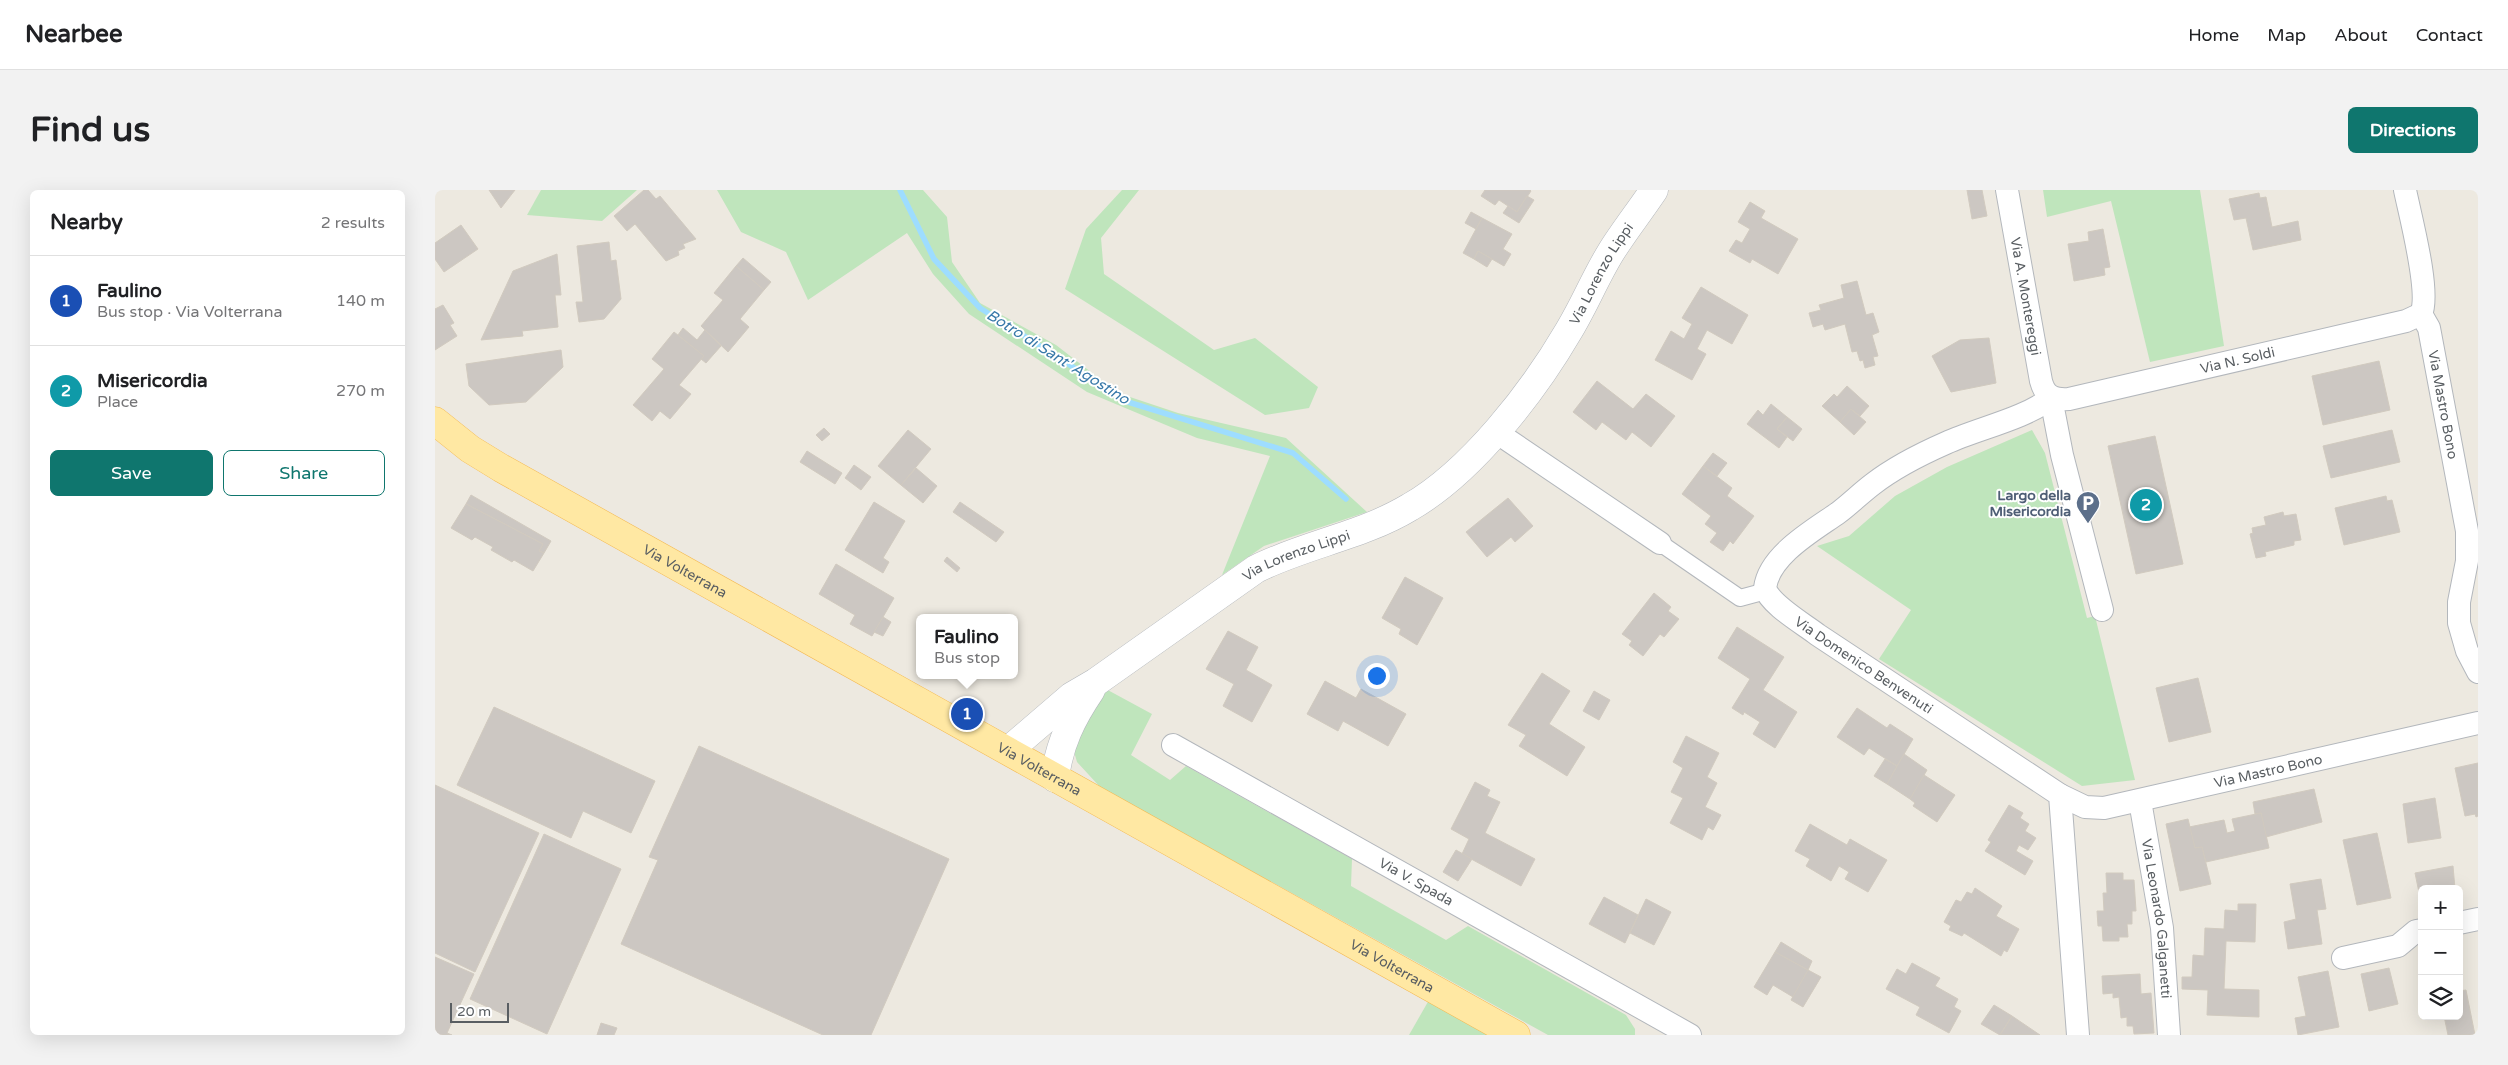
<!DOCTYPE html>
<html lang="en">
<head>
<meta charset="utf-8">
<style>
  body { margin:0; font-family:"Varela Round",sans-serif; background:#f2f2f2; color:#202124 }
  .controls { position:absolute; right:15px; bottom:15px; display:grid; overflow:hidden; border-radius:8px; box-shadow:0 5px 20px #0002 }
  .controls button { width:45px; height:45px; display:grid; place-items:center; padding:0; border:0; border-bottom:1px solid #e0e0e0; background:#fff; color:#202124; font:25px sans-serif }
  .scale { position:absolute; left:15px; bottom:12px; width:59px; box-sizing:border-box; padding-left:5px; border:2px solid #595e62; border-top:0; font-size:14px; line-height:18px; white-space:nowrap; color:#595e62; -webkit-text-stroke:4px #fff; paint-order:stroke }
  .you { position:absolute; left:941px; top:485px; width:18px; height:18px; margin:-12px; border:4px solid #fff; border-radius:50%; background:#1a73e8; box-shadow:0 0 0 8px #1a73e833 }
  .badge { display:grid; place-items:center; width:32px; height:32px; border-radius:50%; background:#0f766e; color:#fff; font-size:16px; font-weight:700 }
  .pin { position:absolute; translate:-50% -50%; border:2px solid #fff; box-shadow:0 1px 5px #0006 }
  .popup { position:absolute; left:481px; top:424px; width:102px; height:65px; box-sizing:border-box; display:grid; place-content:center; border-radius:8px; background:#fff; filter:drop-shadow(0 1px 4px #0005); font-size:16px; white-space:nowrap; color:#757577 }
  .popup b { font-size:19px; color:#202124 }
  .popup::after { content:''; position:absolute; left:50%; top:100%; margin-left:-10px; border:10px solid transparent; border-top-color:#fff }
  .list { margin:0; padding:0; list-style:none }
  h2 { display:flex; justify-content:space-between; align-items:center; height:65px; margin:0; padding:0 20px; font-size:21px }
  h2 small { font-size:16px; font-weight:400; color:#757577 }
  .list li { display:grid; grid-template-columns:32px 1fr auto; gap:15px; align-items:center; box-sizing:border-box; height:90px; padding:0 20px; border-top:1px solid #e0e0e0 }
  .list b { display:block; font-size:19px; white-space:nowrap }
  .list p { margin:0; font-size:16px; white-space:nowrap; color:#757577 }
  .list em { font-size:16px; font-style:normal; color:#757577 }
  .actions { display:flex; gap:10px; padding:15px 20px }
  .actions a { flex:1; padding:11px 0; border:1px solid #0f766e; border-radius:8px; text-align:center; font-size:18px; color:#0f766e }
  .actions .main { background:#0f766e; color:#fff }
  .icon { flex:none; width:28px; height:28px; fill:none; stroke:currentColor; stroke-width:2; stroke-linecap:round; stroke-linejoin:round }
  .map { position:relative; flex:none; width:2043px; height:845px; overflow:hidden; border-radius:8px }
  header { display:flex; align-items:center; gap:30px; box-sizing:border-box; height:70px; padding:0 25px; background:#fff; border-bottom:1px solid #e0e0e0 }
  header strong { font-size:24px }
  nav { display:flex; gap:28px; margin-inline-start:auto; font-size:18px }
  .intro { display:flex; align-items:center; justify-content:space-between; box-sizing:border-box; height:120px; padding:0 30px }
  h1 { margin:0; font-size:35px }
  .button { padding:12px 22px; border-radius:8px; background:#0f766e; color:#fff; font-size:18px; font-weight:700 }
  main { display:flex; gap:30px; padding:0 30px }
  aside { flex:1; background:#fff; border-radius:8px; box-shadow:0 5px 20px #0002 }
  .map>svg:first-child { display:block }
</style>
</head>
<body>
<header>
<strong>Nearbee</strong>
<nav><a>Home</a><a>Map</a><a>About</a><a>Contact</a></nav>
</header>
<div class="intro"><h1>Find us</h1><a class="button">Directions</a></div>
<main>
<aside>
<h2>Nearby<small>2 results</small></h2>
<ul class="list">
<li><span class="badge" style="background:#1a4fb4">1</span><div><b>Faulino</b><p>Bus stop · Via Volterrana</p></div><em>140 m</em></li>
<li><span class="badge" style="background:#0f9aa8">2</span><div><b>Misericordia</b><p>Place</p></div><em>270 m</em></li>
</ul>
<div class="actions"><a class="main">Save</a><a>Share</a></div>
</aside>
<div class="map">
<svg width="2043" height="845" viewBox="0 0 2043 845">
  <rect width="100%" height="100%" fill="#ede9e0"/>
  <g fill="#bfe5bc">
    <path d="M 106,0 L 202,0 L 167,31 L 92,25 Z"/>
    <path d="M 282,0 L 488,0 L 512,27 L 517,72 L 545,113 L 621,155 L 683,203 L 743,223 L 851,248 L 932,322 L 829,356 L 787,385 L 835,266 L 762,248 L 652,202 L 534,124 L 498,84 L 472,43 L 373,110 L 351,62 L 306,42 Z"/>
    <path d="M 687,0 L 704,0 L 666,48 L 669,84 L 779,160 L 820,148 L 883,197 L 874,218 L 830,225 L 630,99 L 651,39 Z"/>
    <path d="M 1608,0 L 1765,0 L 1789,156 L 1715,172 L 1676,11 L 1612,27 Z"/>
    <path d="M 1597,240 L 1610,263 L 1652,428 L 1660,426 L 1700,590 L 1647,596 L 1444,469 L 1476,420 L 1382,356 L 1414,346 L 1460,306 L 1512,277 Z"/>
    <path d="M 669,498 L 717,524 L 696,565 L 735,590 L 751,576 L 917,669 L 916,696 L 1011,750 L 1033,736 L 1191,825 L 1200,839 L 1200,845 L 1113,845 L 665,597 L 642,572 L 638,558 Z"/>
    <path d="M 994,810 L 1057,845 L 974,845 Z"/>
  </g>
  <g fill="none" stroke-linecap="round" stroke-linejoin="round">
    <path stroke="#9eddff" stroke-width="5.5" d="M 465,0 L 499,69 L 545,118 L 693,212 L 858,263 L 911,309"/>
  </g>
  <g fill="#ccc7c2" stroke="#d1cabf">
    <path d="M 54,0 L 80,0 L 66,18 Z"/>
    <path d="M 209,0 L 213,0 L 221,9 L 225,6 L 261,49 L 248,54 L 250,58 L 243,61 L 244,65 L 231,71 L 200,34 L 192,41 L 179,26 Z"/>
    <path d="M 1050,0 L 1095,0 L 1096,1 L 1082,22 L 1064,10 L 1060,15 L 1046,6 Z"/>
    <path d="M 1532,0 L 1547,0 L 1552,26 L 1537,29 Z"/>
    <path d="M 1824,3 L 1825,8 L 1831,7 L 1837,37 L 1863,31 L 1866,50 L 1818,60 L 1811,28 L 1799,30 L 1794,9 Z"/>
    <path d="M 1092,6 L 1099,10 L 1084,33 L 1068,23 L 1073,16 L 1082,22 Z"/>
    <path d="M 1315,12 L 1330,21 L 1326,28 L 1363,49 L 1343,84 L 1317,69 L 1315,73 L 1294,61 L 1301,50 L 1307,53 L 1315,39 L 1303,32 Z"/>
    <path d="M 1036,22 L 1047,28 L 1041,39 L 1030,33 Z"/>
    <path d="M 1047,28 L 1077,44 L 1068,59 L 1076,64 L 1069,76 L 1043,61 L 1039,69 L 1028,63 Z"/>
    <path d="M 26,35 L 43,59 L 9,82 L 0,69 L 0,53 Z"/>
    <path d="M 1668,39 L 1675,77 L 1669,78 L 1670,85 L 1639,91 L 1633,54 L 1654,51 L 1653,42 Z"/>
    <path d="M 174,52 L 176,71 L 181,70 L 186,109 L 169,129 L 144,132 L 141,112 L 148,112 L 142,56 Z"/>
    <path d="M 1043,61 L 1057,69 L 1052,77 L 1039,69 Z"/>
    <path d="M 122,64 L 126,105 L 120,105 L 123,137 L 87,141 L 88,146 L 46,150 L 78,81 Z"/>
    <path d="M 308,68 L 336,92 L 329,100 L 301,76 Z"/>
    <path d="M 301,76 L 329,100 L 305,129 L 314,137 L 293,162 L 266,136 L 288,110 L 279,103 Z"/>
    <path d="M 1422,91 L 1431,125 L 1438,123 L 1444,142 L 1437,145 L 1443,166 L 1438,167 L 1440,175 L 1430,178 L 1428,170 L 1425,171 L 1422,161 L 1417,162 L 1410,134 L 1390,140 L 1388,134 L 1378,137 L 1374,123 L 1386,120 L 1384,115 L 1409,108 L 1406,95 Z"/>
    <path d="M 1266,97 L 1313,125 L 1297,154 L 1272,140 L 1262,159 L 1271,164 L 1257,190 L 1220,170 L 1236,141 L 1249,149 L 1257,134 L 1247,128 Z"/>
    <path d="M 8,115 L 19,133 L 15,135 L 22,146 L 0,160 L 0,119 Z"/>
    <path d="M 248,138 L 262,150 L 270,140 L 286,156 L 271,173 L 266,169 L 269,166 L 243,145 Z"/>
    <path d="M 239,142 L 269,166 L 244,195 L 256,204 L 235,229 L 225,221 L 217,231 L 198,215 L 229,179 L 217,169 Z"/>
    <path d="M 1554,148 L 1561,193 L 1516,202 L 1497,166 L 1525,150 Z"/>
    <path d="M 126,160 L 128,177 L 91,212 L 54,215 L 34,196 L 31,174 Z"/>
    <path d="M 1944,171 L 1955,220 L 1888,235 L 1877,186 Z"/>
    <path d="M 1162,191 L 1198,219 L 1211,204 L 1240,226 L 1216,257 L 1197,242 L 1191,250 L 1167,232 L 1161,240 L 1138,222 Z"/>
    <path d="M 1412,196 L 1434,216 L 1425,226 L 1416,219 L 1405,232 L 1387,216 L 1399,204 L 1402,207 Z"/>
    <path d="M 1336,214 L 1352,227 L 1342,239 L 1352,247 L 1344,258 L 1312,234 L 1323,220 L 1328,225 Z"/>
    <path d="M 1416,219 L 1431,232 L 1419,245 L 1405,232 Z"/>
    <path d="M 1352,227 L 1367,239 L 1358,251 L 1342,239 Z"/>
    <path d="M 389,238 L 395,244 L 387,251 L 381,245 Z"/>
    <path d="M 473,240 L 496,259 L 466,295 L 443,276 Z"/>
    <path d="M 1957,240 L 1965,272 L 1896,288 L 1888,256 Z"/>
    <path d="M 1720,246 L 1748,374 L 1701,384 L 1673,256 Z"/>
    <path d="M 372,261 L 407,283 L 400,294 L 365,272 Z"/>
    <path d="M 1278,263 L 1292,273 L 1282,286 L 1268,276 Z"/>
    <path d="M 419,275 L 436,287 L 426,300 L 410,288 Z"/>
    <path d="M 1268,276 L 1297,298 L 1292,306 L 1319,326 L 1298,354 L 1295,351 L 1288,361 L 1275,352 L 1282,343 L 1270,334 L 1276,326 L 1247,304 Z"/>
    <path d="M 481,278 L 502,296 L 488,313 L 466,295 Z"/>
    <path d="M 36,305 L 116,351 L 109,363 L 104,361 L 108,354 L 31,314 Z"/>
    <path d="M 1951,306 L 1952,311 L 1957,310 L 1965,342 L 1909,355 L 1900,318 Z"/>
    <path d="M 1073,308 L 1098,336 L 1080,352 L 1076,347 L 1052,367 L 1031,342 Z"/>
    <path d="M 439,312 L 470,331 L 448,368 L 454,372 L 448,383 L 410,360 Z"/>
    <path d="M 525,312 L 569,342 L 561,352 L 518,322 Z"/>
    <path d="M 31,314 L 108,354 L 104,361 L 109,363 L 98,381 L 79,370 L 77,372 L 56,360 L 58,357 L 40,347 L 37,350 L 16,338 Z"/>
    <path d="M 1848,322 L 1849,326 L 1861,324 L 1866,350 L 1859,351 L 1859,355 L 1830,362 L 1831,366 L 1821,368 L 1815,344 L 1818,343 L 1817,338 L 1831,335 L 1829,327 Z"/>
    <path d="M 512,367 L 525,378 L 522,382 L 509,371 Z"/>
    <path d="M 401,374 L 459,408 L 437,446 L 415,434 L 420,425 L 384,404 Z"/>
    <path d="M 970,387 L 1008,408 L 982,455 L 964,444 L 966,439 L 947,428 Z"/>
    <path d="M 1219,403 L 1236,417 L 1233,421 L 1244,429 L 1229,447 L 1225,444 L 1208,466 L 1194,455 L 1197,451 L 1187,444 Z"/>
    <path d="M 448,427 L 456,432 L 448,446 L 439,442 Z"/>
    <path d="M 1302,437 L 1349,467 L 1328,500 L 1362,522 L 1340,558 L 1318,544 L 1325,532 L 1309,522 L 1308,525 L 1297,518 L 1315,489 L 1283,468 Z"/>
    <path d="M 793,441 L 823,457 L 811,480 L 837,495 L 817,532 L 788,516 L 799,494 L 771,479 Z"/>
    <path d="M 1107,483 L 1135,501 L 1114,534 L 1150,557 L 1132,586 L 1084,556 L 1091,545 L 1073,535 Z"/>
    <path d="M 1763,488 L 1776,542 L 1734,552 L 1721,498 Z"/>
    <path d="M 890,491 L 921,508 L 926,499 L 971,524 L 953,556 L 908,531 L 903,541 L 872,524 Z"/>
    <path d="M 1159,501 L 1175,510 L 1164,530 L 1148,521 Z"/>
    <path d="M 59,517 L 220,591 L 196,643 L 148,621 L 136,648 L 22,595 Z"/>
    <path d="M 1422,518 L 1452,538 L 1455,534 L 1478,549 L 1462,576 L 1434,558 L 1429,565 L 1402,547 Z"/>
    <path d="M 1251,546 L 1284,563 L 1272,587 L 1282,593 L 1270,617 L 1286,625 L 1278,640 L 1273,637 L 1267,650 L 1235,633 L 1248,608 L 1236,602 L 1248,578 L 1238,572 Z"/>
    <path d="M 264,556 L 514,669 L 436,845 L 388,845 L 186,754 L 223,670 L 214,667 Z"/>
    <path d="M 1469,564 L 1492,580 L 1475,609 L 1452,594 Z"/>
    <path d="M 1450,569 L 1462,576 L 1452,594 L 1439,586 Z"/>
    <path d="M 2043,573 L 2043,626 L 2041,627 L 2040,624 L 2030,626 L 2020,578 Z"/>
    <path d="M 1489,585 L 1520,605 L 1502,632 L 1478,616 L 1480,613 L 1475,609 Z"/>
    <path d="M 1040,592 L 1055,600 L 1052,606 L 1065,612 L 1050,643 L 1100,669 L 1086,696 L 1027,664 L 1034,649 L 1016,639 Z"/>
    <path d="M 0,595 L 104,643 L 40,782 L 0,763 Z"/>
    <path d="M 1879,599 L 1887,632 L 1831,647 L 1826,623 L 1820,624 L 1818,612 Z"/>
    <path d="M 2000,608 L 2006,648 L 1973,653 L 1968,614 Z"/>
    <path d="M 1574,615 L 1588,623 L 1585,628 L 1594,634 L 1590,641 L 1601,648 L 1593,660 L 1584,655 L 1581,661 L 1598,671 L 1590,685 L 1550,661 L 1556,652 L 1553,650 Z"/>
    <path d="M 1826,623 L 1834,658 L 1771,672 L 1767,657 L 1760,658 L 1754,637 L 1789,630 L 1792,643 L 1800,641 L 1797,629 Z"/>
    <path d="M 1753,629 L 1760,658 L 1767,657 L 1776,694 L 1745,701 L 1731,634 Z"/>
    <path d="M 1375,634 L 1412,655 L 1415,649 L 1452,670 L 1433,702 L 1410,689 L 1414,682 L 1404,676 L 1396,691 L 1371,676 L 1375,669 L 1360,661 Z"/>
    <path d="M 1942,643 L 1956,708 L 1922,715 L 1908,650 Z"/>
    <path d="M 109,644 L 186,679 L 112,844 L 35,809 Z"/>
    <path d="M 1021,660 L 1037,669 L 1023,691 L 1008,682 Z"/>
    <path d="M 2018,676 L 2020,699 L 1987,699 L 1987,717 L 1980,683 Z"/>
    <path d="M 1671,683 L 1688,683 L 1688,690 L 1699,690 L 1701,721 L 1697,721 L 1697,734 L 1692,734 L 1693,747 L 1684,747 L 1684,751 L 1668,751 L 1667,736 L 1663,736 L 1662,721 L 1669,721 L 1668,703 L 1672,703 Z"/>
    <path d="M 1886,689 L 1891,719 L 1882,720 L 1887,754 L 1853,759 L 1849,732 L 1861,729 L 1855,694 Z"/>
    <path d="M 1540,698 L 1567,716 L 1561,726 L 1584,739 L 1572,762 L 1569,760 L 1566,766 L 1529,743 L 1527,746 L 1514,740 L 1516,736 L 1509,732 L 1521,710 L 1526,712 L 1532,702 L 1537,704 Z"/>
    <path d="M 1169,707 L 1203,725 L 1190,753 L 1154,734 Z"/>
    <path d="M 1211,709 L 1236,722 L 1219,755 L 1195,743 Z"/>
    <path d="M 1803,714 L 1821,714 L 1820,752 L 1791,751 L 1789,799 L 1824,800 L 1824,827 L 1772,825 L 1773,800 L 1747,799 L 1747,787 L 1757,787 L 1758,765 L 1769,766 L 1770,738 L 1789,739 L 1790,720 L 1803,721 Z"/>
    <path d="M 1346,752 L 1377,771 L 1373,780 L 1340,762 Z"/>
    <path d="M 1340,762 L 1373,780 L 1358,807 L 1338,795 L 1332,805 L 1319,797 Z"/>
    <path d="M 0,767 L 39,784 L 12,843 L 17,845 L 0,845 Z"/>
    <path d="M 1477,773 L 1505,788 L 1500,796 L 1523,809 L 1519,817 L 1526,821 L 1514,843 L 1481,825 L 1485,817 L 1451,799 L 1462,779 L 1471,784 Z"/>
    <path d="M 1954,778 L 1963,814 L 1934,821 L 1926,784 Z"/>
    <path d="M 1373,780 L 1386,787 L 1368,817 L 1356,810 Z"/>
    <path d="M 1893,781 L 1904,837 L 1863,845 L 1860,828 L 1871,826 L 1863,787 Z"/>
    <path d="M 1705,784 L 1706,804 L 1716,803 L 1719,843 L 1699,844 L 1698,836 L 1692,836 L 1692,827 L 1686,828 L 1684,807 L 1678,808 L 1678,803 L 1668,804 L 1667,786 Z"/>
    <path d="M 2031,800 L 2040,845 L 2013,845 L 2009,826 L 2024,826 L 2024,801 Z"/>
    <path d="M 1559,815 L 1577,826 L 1565,845 L 1546,834 Z"/>
    <path d="M 1577,826 L 1605,845 L 1565,845 Z"/>
    <path d="M 166,833 L 182,838 L 179,845 L 162,845 Z"/>
  </g>
  <g fill="none" stroke-linecap="round" stroke-linejoin="round">
    <g stroke="#b3b7bc" stroke-width="18">
      <path id="pedestrian" d="M 1225,353 L 1305,408 L 1331,401"/>
    </g>
    <g stroke="#b3b7bc" stroke-width="24">
      <g id="minor">
        <path id="s1" d="M 1572,0 L 1606,191 C 1610,206 1618,210 1634,209 L 1971,131 L 1986,124"/>
        <path d="M 1970,0 C 1975,25 1996,103 1986,124"/>
        <path id="s2" d="M 1986,124 L 1994,138 L 2032,341 L 2032,371 L 2024,412 L 2024,433 L 2032,461 L 2043,482"/>
        <path id="s3" d="M 1616,208 C 1589,229 1544,238 1511,253 C 1486,264 1460,277 1438,294 C 1426,303 1415,314 1403,323 C 1379,340 1334,365 1330,398 C 1335,415 1369,434 1383,445 L 1625,605 L 1643,845"/>
        <path d="M 1616,208 L 1627,265 L 1667,420"/>
        <path d="M 1061,242 L 1225,353"/>
        <path id="s4" d="M 738,555 L 1255,845"/>
        <path id="s5" d="M 1625,605 L 1650,617 L 1669,618 L 2043,533"/>
        <path id="s6" d="M 1705,611 L 1727,738 L 1734,845"/>
        <path d="M 2024,733 L 2043,729"/>
        <path d="M 1908,768 L 1963,756 L 1981,741 L 1987,740"/>
      </g>
    </g>
    <g stroke="#b3b7bc" stroke-width="29">
      <g id="tertiary">
        <path id="s7" d="M 574,560 L 637,506 L 661,492 L 821,379 C 871,354 927,346 975,317 C 1036,282 1098,202 1133,142 C 1149,116 1160,88 1176,62 C 1189,41 1205,21 1219,0"/>
        <path d="M 620,588 C 624,554 637,528 656,500"/>
      </g>
    </g>
    <g stroke="#f4b952" stroke-width="29">
      <g id="primary">
        <path id="s8" d="M 0,231 L 35,259 L 66,278 L 1081,845"/>
      </g>
    </g>
    <use href="#pedestrian" stroke="#fff" stroke-width="16"/>
    <use href="#minor" stroke="#fff" stroke-width="22"/>
    <use href="#tertiary" stroke="#fff" stroke-width="28"/>
    <use href="#primary" stroke="#ffe8a3" stroke-width="28"/>
  </g>
  <defs>
    <g id="parking-pin" transform="scale(1.25)"><path d="M0 17L-7.5 6A9.5 9.5 0 1 1 7.5 6Z" fill="#5c6f8a" stroke="#fff"/><path d="M-3.5-5.5H1a3.5 3.5 0 0 1 0 7H-1V5.5H-3.5ZM-1-3.4V-.6H.8a1.4 1.4 0 0 0 0-2.8Z" fill="#fff"/></g>
  </defs>
  <g fill-rule="evenodd">
    <use href="#parking-pin" x="1653" y="313"/>
  </g>
  <g text-anchor="middle" dominant-baseline="central" stroke-width="4" stroke-linejoin="round" paint-order="stroke">
    <g font-size="14" fill="#595e62" stroke="#fff">
      <text stroke="none"><textPath href="#s7" startOffset="778">Via Lorenzo Lippi</textPath></text>
      <text stroke="none"><textPath href="#s1" startOffset="108">Via A. Montereggi</textPath></text>
      <text stroke="none"><textPath href="#s1" startOffset="404">Via N. Soldi</textPath></text>
      <text stroke="none"><textPath href="#s2" startOffset="94">Via Mastro Bono</textPath></text>
      <text stroke="none"><textPath href="#s7" startOffset="349">Via Lorenzo Lippi</textPath></text>
      <text stroke="none"><textPath href="#s8" startOffset="292">Via Volterrana</textPath></text>
      <text stroke="none"><textPath href="#s3" startOffset="478">Via Domenico Benvenuti</textPath></text>
      <text stroke="none"><textPath href="#s8" startOffset="698">Via Volterrana</textPath></text>
      <text stroke="none"><textPath href="#s5" startOffset="215">Via Mastro Bono</textPath></text>
      <text stroke="none"><textPath href="#s4" startOffset="279">Via V. Spada</textPath></text>
      <text stroke="none"><textPath href="#s6" startOffset="119">Via Leonardo Galganetti</textPath></text>
      <text stroke="none"><textPath href="#s8" startOffset="1102">Via Volterrana</textPath></text>
    </g>
    <g font-size="14" font-weight="bold" fill="#4e5e75" stroke="#fff" text-anchor="end">
      <text x="1636" y="305">Largo della<tspan x="1636" dy="16">Misericordia</tspan></text>
    </g>
    <g font-size="15" font-style="italic" fill="#3879a9" stroke="#fff">
      <text transform="translate(623 167) rotate(32)">Botro di Sant' Agostino</text>
    </g>
  </g>
</svg>
<div class="controls">
<button>+</button>
<button>−</button>
<button><svg class="icon" aria-label="layers" viewBox="0 0 24 24"><path d="M12 4l9 5-9 5-9-5zM3 14l9 5 9-5"/></svg></button>
</div>
<div class="scale">20 m</div>
<div class="you"></div>
<div class="pin badge" style="left:532px;top:524px;background:#1a4fb4">1</div>
<div class="popup"><b>Faulino</b>Bus stop</div>
<div class="pin badge" style="left:1711px;top:315px;background:#0f9aa8">2</div>
</div>
</main>
</body>
</html>
